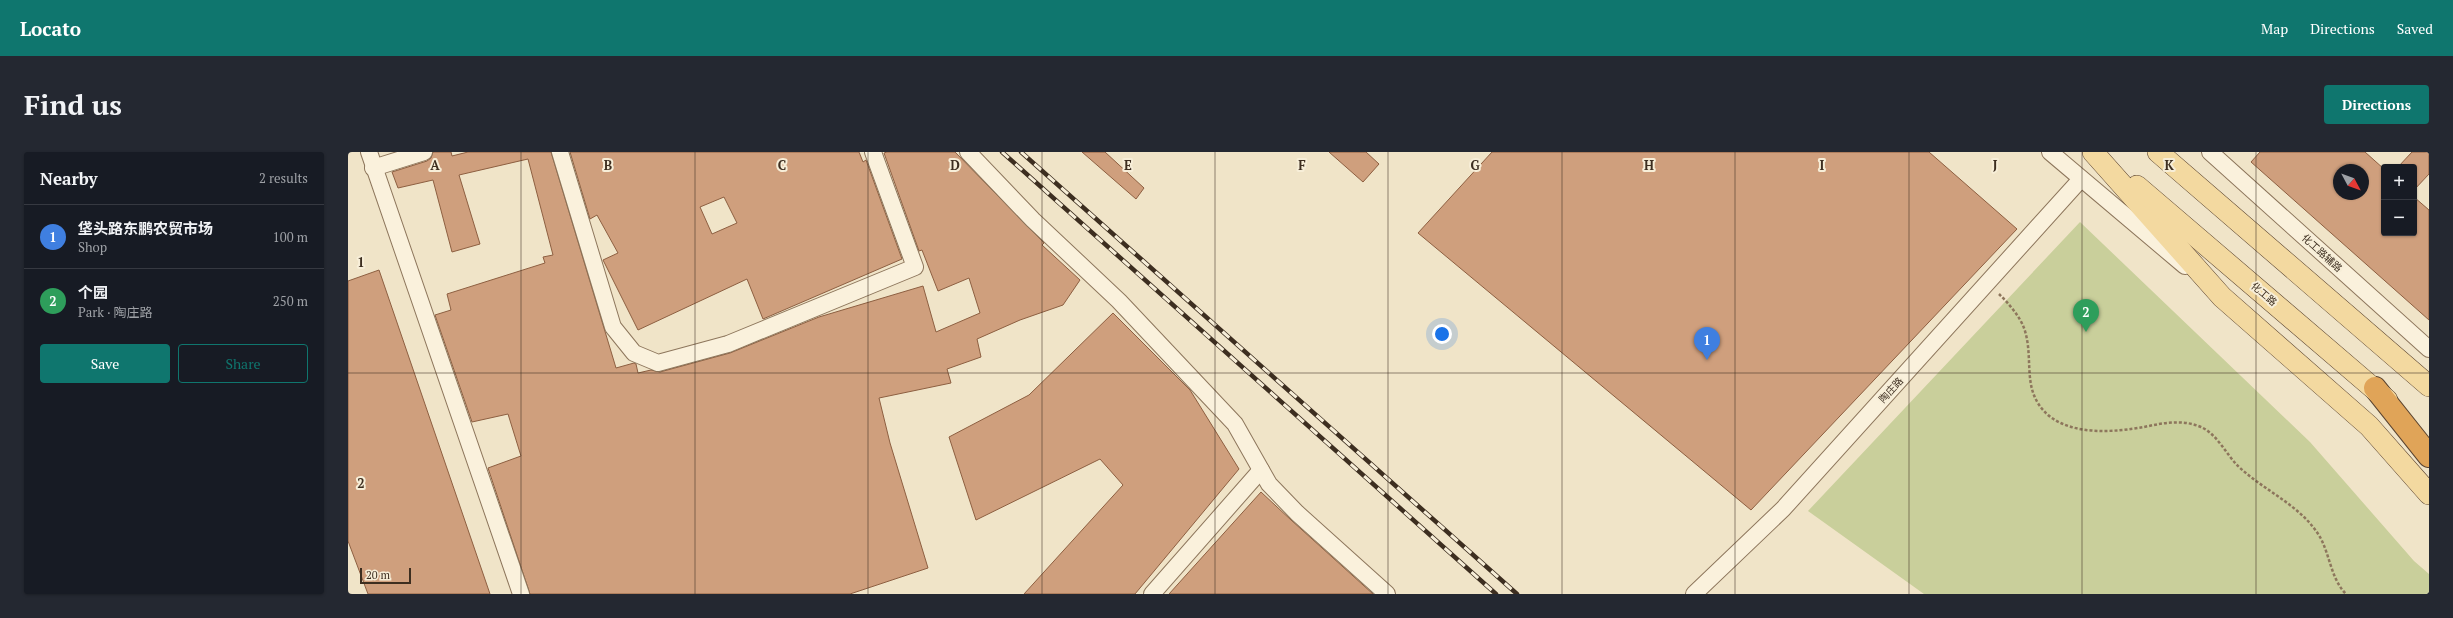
<!DOCTYPE html>
<html lang="en">
<head>
<meta charset="utf-8">
<style>
  body { margin:0; font-family:"PT Serif","Noto Sans SC",serif; background:#242831; color:#f1f3f6 }
  .controls { position:absolute; right:12px; top:12px; display:grid; overflow:hidden; border-radius:4px; box-shadow:0 1px 3px #0004 }
  .controls button { width:36px; height:36px; display:grid; place-items:center; padding:0; border:0; border-bottom:1px solid #363941; background:#171b24; color:#f1f3f6; font:20px sans-serif }
  .compass { position:absolute; left:1985px; top:12px; width:36px; height:36px; border-radius:50%; background:#171b24; box-shadow:0 1px 3px #0004; rotate:131deg }
  .scale { position:absolute; left:12px; bottom:10px; width:51px; box-sizing:border-box; padding-left:4px; border:2px solid #3d2e20; border-top:0; font-size:11px; line-height:14px; white-space:nowrap; color:#3d2e20; -webkit-text-stroke:3px #f7eed8; paint-order:stroke }
  .you { position:absolute; left:1094px; top:182px; width:14px; height:14px; margin:-10px; border:3px solid #fff; border-radius:50%; background:#1a73e8; box-shadow:0 0 0 6px #1a73e833 }
  .badge { display:grid; place-items:center; width:26px; height:26px; border-radius:50%; background:#0f766e; color:#fff; font-size:13px; font-weight:700 }
  .pin { position:absolute; translate:-50% -33px; filter:drop-shadow(0 1px 2px #0008) }
  .pin::after { content:''; position:absolute; top:21px; width:14px; height:12px; background:inherit; clip-path:polygon(0 0,100% 0,50% 100%) }
  .list { margin:0; padding:0; list-style:none }
  h2 { display:flex; justify-content:space-between; align-items:center; height:52px; margin:0; padding:0 16px; font-size:17px }
  h2 small { font-size:13px; font-weight:400; color:#9ea1a6 }
  .list li { display:grid; grid-template-columns:26px 1fr auto; gap:12px; align-items:center; box-sizing:border-box; height:64px; padding:0 16px; border-top:1px solid #363941 }
  .list b { display:block; font-size:15px; white-space:nowrap }
  .list p { margin:0; font-size:13px; white-space:nowrap; color:#9ea1a6 }
  .list em { font-size:13px; font-style:normal; color:#9ea1a6 }
  .actions { display:flex; gap:8px; padding:12px 16px }
  .actions a { flex:1; padding:9px 0; border:1px solid #0f766e; border-radius:4px; text-align:center; font-size:14px; color:#0f766e }
  .actions .main { background:#0f766e; color:#fff }
  .map { position:relative; flex:none; width:2081px; height:442px; overflow:hidden; border-radius:4px }
  header { display:flex; align-items:center; gap:24px; box-sizing:border-box; height:56px; padding:0 20px; background:#0f766e; color:#fff }
  header strong { font-size:19px }
  nav { display:flex; gap:22px; margin-inline-start:auto; font-size:14px }
  .intro { display:flex; align-items:center; justify-content:space-between; box-sizing:border-box; height:96px; padding:0 24px }
  h1 { margin:0; font-size:28px }
  .button { padding:10px 18px; border-radius:4px; background:#0f766e; color:#fff; font-size:14px; font-weight:700 }
  main { display:flex; gap:24px; padding:0 24px }
  aside { flex:1; background:#171b24; border-radius:4px; box-shadow:0 1px 3px #0004 }
  .map>svg:first-child { display:block }
</style>
</head>
<body>
<header>
<strong>Locato</strong>
<nav><a>Map</a><a>Directions</a><a>Saved</a></nav>
</header>
<div class="intro"><h1>Find us</h1><a class="button">Directions</a></div>
<main>
<aside>
<h2>Nearby<small>2 results</small></h2>
<ul class="list">
<li><span class="badge" style="background:#3f7fe0">1</span><div><b>垡头路东鹏农贸市场</b><p>Shop</p></div><em>100 m</em></li>
<li><span class="badge" style="background:#2e9e5b">2</span><div><b>个园</b><p>Park · 陶庄路</p></div><em>250 m</em></li>
</ul>
<div class="actions"><a class="main">Save</a><a>Share</a></div>
</aside>
<div class="map">
<svg width="2081" height="442" viewBox="0 0 2081 442">
  <rect width="100%" height="100%" fill="#f0e4c8"/>
  <path fill="#c9cf9b" d="M 1732,70 L 1962,290 L 2066,409 L 2081,422 L 2081,442 L 1576,442 L 1460,359 Z"/>
  <g fill="#cf9f7d" stroke="#8d5f41" fill-rule="evenodd">
    <path d="M 85,0 L 103,0 L 104,4 L 120,0 L 203,0 L 268,216 L 286,211 L 288,212 L 290,221 L 303,218 L 312,220 L 382,201 L 471,165 L 575,134 L 588,180 L 632,161 L 621,126 L 590,139 L 574,98 L 571,99 L 536,1 L 539,0 L 607,0 L 696,91 L 694,93 L 732,128 L 715,153 L 672,168 L 629,187 L 633,205 L 599,217 L 603,231 L 531,246 L 542,291 L 580,416 L 502,442 L 182,442 L 140,316 L 173,304 L 160,262 L 124,270 L 87,163 L 103,158 L 99,142 L 197,111 L 195,105 L 205,103 L 180,7 L 111,23 L 132,92 L 104,100 L 85,28 L 50,36 L 44,20 L 79,9 L 83,6 Z"/>
    <path d="M 222,0 L 511,0 L 515,10 L 518,8 L 554,107 L 415,167 L 399,127 L 290,178 L 255,108 L 270,101 L 249,63 L 242,67 ZM 376,45 L 389,71 L 364,82 L 352,55 Z"/>
    <path d="M 734,0 L 757,0 L 796,36 L 788,47 Z"/>
    <path d="M 981,0 L 1018,0 L 1031,12 L 1015,30 Z"/>
    <path d="M 1144,0 L 1581,0 L 1669,77 L 1403,358 L 1070,81 Z"/>
    <path d="M 1912,0 L 2017,0 L 2036,17 L 2036,81 L 2066,81 L 2066,45 L 2081,58 L 2081,168 L 1903,10 ZM 1991,18 L 2015,18 L 2015,42 L 1991,42 Z"/>
    <path d="M 2064,0 L 2081,0 L 2081,22 L 2066,38 L 2066,15 L 2050,15 Z"/>
    <path d="M 31,118 L 142,442 L 20,442 L 0,389 L 0,129 Z"/>
    <path d="M 765,161 L 842,238 L 891,317 L 787,442 L 676,442 L 775,333 L 752,307 L 628,368 L 601,285 L 681,243 Z"/>
    <path d="M 913,340 L 943,368 L 1025,442 L 821,442 Z"/>
  </g>
  <g fill="none" stroke-linecap="round" stroke-linejoin="round">
    <g stroke="#8d765c" stroke-width="18">
      <g id="minor">
        <path d="M 21,0 L 173,442"/>
        <path d="M 212,0 L 265,175 L 286,201 L 310,211 L 380,192 L 567,115 L 525,0"/>
        <path d="M 620,0 L 685,68 L 771,149 L 887,272 L 921,332 L 949,361 L 1039,442"/>
        <path d="M 1702,0 L 1837,114"/>
        <path d="M 1862,0 L 2081,197"/>
        <path d="M 25,16 L 76,0"/>
        <path d="M 804,442 L 913,318"/>
        <path d="M 1346,442 L 1435,357 L 1733,27"/>
      </g>
    </g>
    <g stroke="#5b4430" stroke-width="22">
      <g id="major">
        <path d="M 1745,0 L 1874,145 L 2021,274 L 2081,342"/>
        <path d="M 1810,0 L 2081,234"/>
        <path d="M 1789,34 L 2039,248"/>
      </g>
    </g>
    <g stroke="#5b4430" stroke-width="24">
      <path id="highway" d="M 2027,236 L 2081,304"/>
    </g>
    <path stroke="#8d765c" stroke-width="2.5" stroke-dasharray="3 2" stroke-linecap="butt" d="M 1651,142 C 1660,151 1671,163 1676,176 C 1687,207 1672,238 1700,263 C 1725,284 1767,280 1796,275 C 1815,271 1834,267 1853,275 C 1869,282 1878,302 1890,314 C 1916,339 1953,353 1972,385 C 1982,403 1983,427 1998,442"/>
    <use href="#minor" stroke="#faf1dc" stroke-width="16"/>
    <use href="#major" stroke="#f3d9a0" stroke-width="21"/>
    <use href="#highway" stroke="#e0a458" stroke-width="22"/>
    <g stroke="#3d2e20" stroke-width="4.5">
      <g id="rail">
        <path d="M 654,0 L 1148,442"/>
        <path d="M 673,0 L 1169,442"/>
      </g>
    </g>
    <use href="#rail" stroke="#f7eed8" stroke-width="3" stroke-dasharray="9" stroke-linecap="butt"/>
  </g>
  <path fill="none" stroke="#3d2e20" stroke-width="1" stroke-opacity="0.55" d="M 173,0 L 173,442M 347,0 L 347,442M 520,0 L 520,442M 694,0 L 694,442M 867,0 L 867,442M 1040,0 L 1040,442M 1214,0 L 1214,442M 1387,0 L 1387,442M 1561,0 L 1561,442M 1734,0 L 1734,442M 1908,0 L 1908,442M 0,221 L 2081,221"/>
  <g text-anchor="middle" dominant-baseline="central" stroke-width="4" stroke-linejoin="round" paint-order="stroke">
    <g font-size="10" fill="#3d2e20" stroke="#f7eed8">
      <text transform="translate(1974 101) rotate(42)">化工路辅路</text>
      <text transform="translate(1916 142) rotate(40)">化工路</text>
      <text transform="translate(1543 238) rotate(-48)">陶庄路</text>
    </g>
  </g>
  <g font-size="13" text-anchor="middle" font-weight="bold" fill="#3d2e20" stroke="#f7eed8" stroke-width="4" stroke-linejoin="round" paint-order="stroke">
    <text x="87" y="18">A</text>
    <text x="260" y="18">B</text>
    <text x="434" y="18">C</text>
    <text x="607" y="18">D</text>
    <text x="780" y="18">E</text>
    <text x="954" y="18">F</text>
    <text x="1127" y="18">G</text>
    <text x="1301" y="18">H</text>
    <text x="1474" y="18">I</text>
    <text x="1647" y="18">J</text>
    <text x="1821" y="18">K</text>
    <text x="13" y="115">1</text>
    <text x="13" y="336">2</text>
  </g>
</svg>
<div class="controls">
<button>+</button>
<button>−</button>
</div>
<svg class="compass" viewBox="-18 -18 36 36"><path d="M0-13l5 13h-10z" fill="#e53935"/><path d="M0 13l5-13h-10z" fill="#9ea1a6"/></svg>
<div class="scale">20 m</div>
<div class="you"></div>
<div class="pin badge" style="left:1359px;top:208px;background:#3f7fe0">1</div>
<div class="pin badge" style="left:1738px;top:180px;background:#2e9e5b">2</div>
</div>
</main>
</body>
</html>
